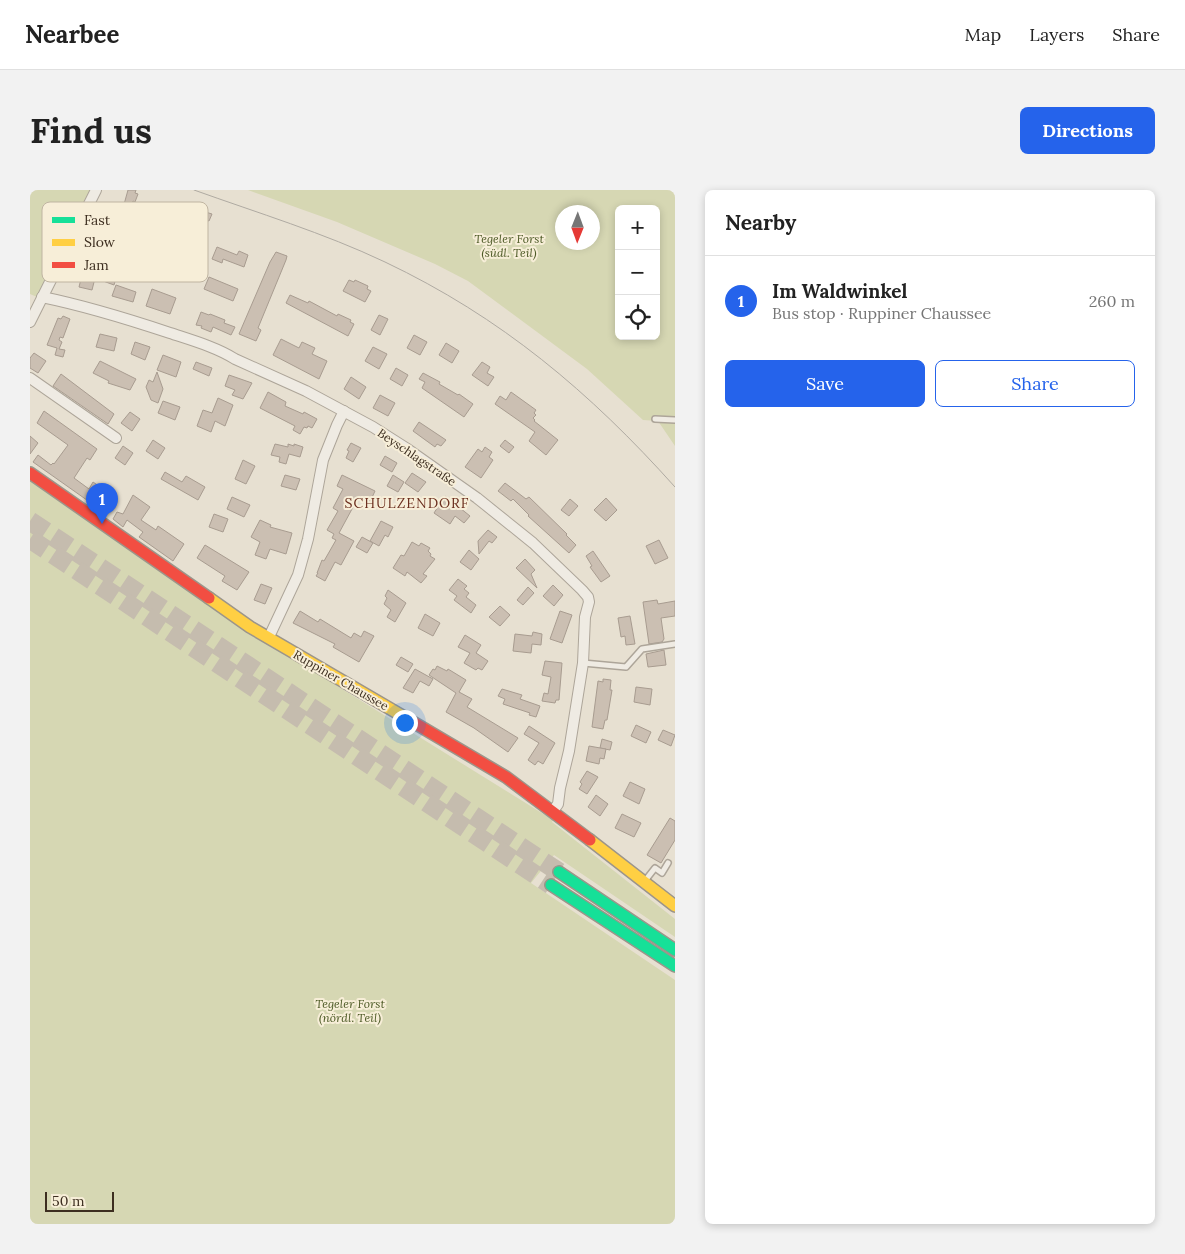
<!DOCTYPE html>
<html lang="en">
<head>
<meta charset="utf-8">
<style>
  body { margin:0; font-family:Lora,serif; background:#f2f2f2; color:#222 }
  .controls { position:absolute; right:15px; top:15px; display:grid; overflow:hidden; border-radius:8px; box-shadow:0 2px 8px #0003 }
  .controls button { width:45px; height:45px; display:grid; place-items:center; padding:0; border:0; border-bottom:1px solid #e0e0e0; background:#fff; color:#222; font:25px sans-serif }
  .compass { position:absolute; left:525px; top:15px; width:45px; height:45px; border-radius:50%; background:#fff; box-shadow:0 2px 8px #0003; rotate:181deg }
  .scale { position:absolute; left:15px; bottom:12px; width:69px; box-sizing:border-box; padding-left:5px; border:2px solid #3d2e20; border-top:0; font-size:14px; line-height:18px; white-space:nowrap; color:#3d2e20; -webkit-text-stroke:4px #f7eed8; paint-order:stroke }
  .you { position:absolute; left:374px; top:532px; width:18px; height:18px; margin:-12px; border:4px solid #fff; border-radius:50%; background:#1a73e8; box-shadow:0 0 0 8px #1a73e833 }
  .badge { display:grid; place-items:center; width:32px; height:32px; border-radius:50%; background:#2563eb; color:#fff; font-size:16px; font-weight:700 }
  .pin { position:absolute; translate:-50% -41px; filter:drop-shadow(0 1px 2px #0008) }
  .pin::after { content:''; position:absolute; top:26px; width:18px; height:15px; background:inherit; clip-path:polygon(0 0,100% 0,50% 100%) }
  .list { margin:0; padding:0; list-style:none }
  h2 { display:flex; justify-content:space-between; align-items:center; height:65px; margin:0; padding:0 20px; font-size:21px }
  h2 small { font-size:16px; font-weight:400; color:#767676 }
  .list li { display:grid; grid-template-columns:32px 1fr auto; gap:15px; align-items:center; box-sizing:border-box; height:90px; padding:0 20px; border-top:1px solid #e0e0e0 }
  .list b { display:block; font-size:19px; white-space:nowrap }
  .list p { margin:0; font-size:16px; white-space:nowrap; color:#767676 }
  .list em { font-size:16px; font-style:normal; color:#767676 }
  .actions { display:flex; gap:10px; padding:15px 20px }
  .actions a { flex:1; padding:11px 0; border:1px solid #2563eb; border-radius:8px; text-align:center; font-size:18px; color:#2563eb }
  .actions .main { background:#2563eb; color:#fff }
  .icon { flex:none; width:28px; height:28px; fill:none; stroke:currentColor; stroke-width:2; stroke-linecap:round; stroke-linejoin:round }
  .map { position:relative; flex:none; width:645px; height:1034px; overflow:hidden; border-radius:8px }
  header { display:flex; align-items:center; gap:30px; box-sizing:border-box; height:70px; padding:0 25px; background:#fff; border-bottom:1px solid #e0e0e0 }
  header strong { font-size:24px }
  nav { display:flex; gap:28px; margin-inline-start:auto; font-size:18px }
  .intro { display:flex; align-items:center; justify-content:space-between; box-sizing:border-box; height:120px; padding:0 30px }
  h1 { margin:0; font-size:35px }
  .button { padding:12px 22px; border-radius:8px; background:#2563eb; color:#fff; font-size:18px; font-weight:700 }
  main { display:flex; gap:30px; padding:0 30px }
  aside { flex:1; background:#fff; border-radius:8px; box-shadow:0 2px 8px #0003 }
  .map>svg:first-child { display:block }
</style>
</head>
<body>
<header>
<strong>Nearbee</strong>
<nav><a>Map</a><a>Layers</a><a>Share</a></nav>
</header>
<div class="intro"><h1>Find us</h1><a class="button">Directions</a></div>
<main>
<div class="map">
<svg width="645" height="1034" viewBox="0 0 645 1034">
  <rect width="100%" height="100%" fill="#e7e0d1"/>
  <g fill="#d6d7b3" fill-rule="evenodd">
    <path d="M 0,0 L 60,0 L 7,107 L 0,104 Z"/>
    <path d="M 218,0 L 645,0 L 645,256 L 628,231 L 613,230 L 557,179 L 438,91 L 405,74 L 307,32 ZM 589,19 L 626,19 L 626,146 L 589,146 ZM 532,22 L 562,22 L 562,52 L 532,52 Z"/>
    <path d="M 0,287 L 209,435 L 523,630 L 522,632 L 645,729 L 645,747 L 524,665 L 501,693 L 645,790 L 645,1034 L 0,1034 Z"/>
  </g>
  <g fill="#cbbfb2" stroke="#a89c90">
    <path d="M 98,0 L 106,0 L 105,3 L 108,4 L 105,12 L 103,11 L 99,19 L 93,18 Z"/>
    <path d="M 172,21 L 182,24 L 179,31 L 170,28 Z"/>
    <path d="M 59,57 L 73,61 L 69,78 L 87,84 L 84,95 L 65,88 L 62,100 L 49,97 Z"/>
    <path d="M 187,57 L 207,65 L 209,61 L 218,65 L 214,77 L 193,69 L 192,73 L 182,69 Z"/>
    <path d="M 246,62 L 257,66 L 256,70 L 228,138 L 231,140 L 226,151 L 209,144 L 240,72 Z"/>
    <path d="M 179,87 L 208,99 L 203,111 L 174,99 Z"/>
    <path d="M 319,90 L 324,92 L 325,90 L 338,96 L 337,99 L 341,101 L 335,112 L 313,101 Z"/>
    <path d="M 86,95 L 106,102 L 103,112 L 82,106 Z"/>
    <path d="M 122,99 L 146,108 L 140,124 L 116,116 Z"/>
    <path d="M 260,105 L 278,113 L 279,111 L 307,126 L 308,124 L 321,130 L 320,132 L 324,134 L 318,146 L 256,113 Z"/>
    <path d="M 171,122 L 179,125 L 180,124 L 195,130 L 194,133 L 205,137 L 201,145 L 183,137 L 181,142 L 171,138 L 172,136 L 166,135 Z"/>
    <path d="M 349,125 L 358,129 L 350,145 L 341,140 Z"/>
    <path d="M 33,126 L 40,129 L 33,148 L 30,147 L 29,150 L 32,152 L 29,159 L 35,160 L 33,167 L 25,165 L 27,158 L 17,155 L 28,128 L 31,129 Z"/>
    <path d="M 70,144 L 87,148 L 84,161 L 66,157 Z"/>
    <path d="M 384,145 L 397,152 L 390,165 L 377,158 Z"/>
    <path d="M 251,149 L 269,158 L 272,152 L 285,158 L 282,164 L 297,171 L 289,189 L 243,165 Z"/>
    <path d="M 105,152 L 120,157 L 115,170 L 101,164 Z"/>
    <path d="M 416,153 L 429,161 L 422,173 L 409,165 Z"/>
    <path d="M 343,157 L 357,164 L 349,179 L 335,171 Z"/>
    <path d="M 4,163 L 16,171 L 8,183 L 0,178 L 0,168 Z"/>
    <path d="M 133,165 L 151,172 L 146,187 L 127,180 Z"/>
    <path d="M 70,171 L 106,189 L 100,200 L 78,193 L 79,191 L 63,183 Z"/>
    <path d="M 166,172 L 182,178 L 179,186 L 163,179 Z"/>
    <path d="M 452,172 L 460,177 L 457,183 L 464,187 L 458,196 L 442,185 Z"/>
    <path d="M 366,178 L 378,185 L 372,196 L 360,189 Z"/>
    <path d="M 127,182 L 133,199 L 128,213 L 121,210 L 116,197 L 119,190 L 123,192 Z"/>
    <path d="M 393,183 L 410,192 L 409,194 L 428,205 L 429,204 L 443,214 L 434,227 L 392,198 L 395,192 L 389,189 Z"/>
    <path d="M 31,184 L 84,224 L 78,234 L 23,196 Z"/>
    <path d="M 199,185 L 222,193 L 213,209 L 202,205 L 205,200 L 195,196 Z"/>
    <path d="M 321,187 L 336,197 L 329,209 L 314,199 Z"/>
    <path d="M 238,202 L 256,212 L 255,216 L 273,224 L 274,222 L 287,229 L 282,238 L 278,236 L 277,238 L 274,237 L 270,244 L 263,240 L 265,236 L 230,218 Z"/>
    <path d="M 481,202 L 506,220 L 504,223 L 506,225 L 503,228 L 505,230 L 504,231 L 528,250 L 516,265 L 499,251 L 505,242 L 465,214 L 470,206 L 476,210 Z"/>
    <path d="M 350,205 L 365,213 L 358,226 L 343,218 Z"/>
    <path d="M 188,208 L 203,215 L 195,236 L 185,231 L 181,242 L 167,236 L 173,220 L 182,223 Z"/>
    <path d="M 133,211 L 150,217 L 145,230 L 128,223 Z"/>
    <path d="M 14,221 L 67,259 L 60,270 L 57,268 L 44,288 L 59,299 L 63,292 L 82,305 L 71,320 L 3,272 L 8,265 L 21,275 L 23,273 L 24,274 L 38,255 L 7,233 Z"/>
    <path d="M 100,222 L 110,229 L 102,241 L 91,233 Z"/>
    <path d="M 389,232 L 416,250 L 411,256 L 407,254 L 405,257 L 383,241 Z"/>
    <path d="M 0,246 L 8,253 L 0,264 Z"/>
    <path d="M 123,250 L 135,258 L 128,269 L 116,261 Z"/>
    <path d="M 475,250 L 484,257 L 479,263 L 470,256 Z"/>
    <path d="M 321,253 L 331,258 L 323,272 L 316,268 L 319,261 L 317,260 Z"/>
    <path d="M 245,254 L 258,257 L 258,254 L 264,256 L 264,254 L 273,257 L 270,267 L 259,264 L 256,274 L 249,272 L 250,267 L 241,265 Z"/>
    <path d="M 93,256 L 103,263 L 95,275 L 85,268 Z"/>
    <path d="M 455,257 L 462,262 L 459,267 L 463,270 L 451,288 L 435,277 L 448,259 L 452,262 Z"/>
    <path d="M 355,266 L 367,273 L 362,282 L 350,275 Z"/>
    <path d="M 213,270 L 225,276 L 216,294 L 205,289 Z"/>
    <path d="M 135,282 L 152,292 L 156,286 L 175,297 L 168,310 L 131,289 Z"/>
    <path d="M 382,283 L 396,292 L 388,302 L 375,293 Z"/>
    <path d="M 255,285 L 270,289 L 266,300 L 251,296 Z"/>
    <path d="M 312,285 L 345,301 L 339,314 L 328,308 L 309,343 L 324,351 L 311,375 L 305,372 L 295,391 L 286,386 L 288,383 L 287,383 L 292,370 L 294,371 L 306,350 L 302,348 L 304,344 L 297,340 L 308,321 L 303,318 L 313,299 L 307,296 Z"/>
    <path d="M 363,285 L 374,292 L 368,302 L 357,296 Z"/>
    <path d="M 475,293 L 496,309 L 499,307 L 537,344 L 536,345 L 546,355 L 539,363 L 498,326 L 499,325 L 483,309 L 481,311 L 468,301 Z"/>
    <path d="M 103,305 L 120,317 L 111,330 L 126,340 L 128,336 L 154,354 L 143,371 L 109,347 L 113,342 L 97,330 L 93,337 L 83,329 L 87,322 L 93,324 Z"/>
    <path d="M 415,306 L 440,326 L 434,333 L 425,326 L 420,334 L 404,323 Z"/>
    <path d="M 202,307 L 220,315 L 214,327 L 197,319 Z"/>
    <path d="M 576,308 L 587,320 L 576,331 L 564,320 Z"/>
    <path d="M 540,309 L 548,316 L 539,326 L 531,320 Z"/>
    <path d="M 184,324 L 198,329 L 193,342 L 179,337 Z"/>
    <path d="M 230,330 L 241,335 L 240,337 L 262,343 L 256,364 L 240,359 L 236,369 L 225,365 L 230,352 L 221,347 Z"/>
    <path d="M 351,331 L 363,337 L 358,347 L 355,345 L 349,356 L 340,351 Z"/>
    <path d="M 458,340 L 467,347 L 462,353 L 459,351 L 449,364 L 448,351 Z"/>
    <path d="M 332,347 L 343,353 L 337,363 L 326,357 Z"/>
    <path d="M 629,350 L 638,368 L 625,374 L 616,356 Z"/>
    <path d="M 382,352 L 389,356 L 391,353 L 400,358 L 398,361 L 401,364 L 400,366 L 405,369 L 393,384 L 397,386 L 391,393 L 377,382 L 375,386 L 363,378 L 371,365 L 374,366 Z"/>
    <path d="M 175,355 L 219,382 L 207,400 L 192,391 L 195,386 L 167,368 Z"/>
    <path d="M 439,360 L 449,369 L 441,380 L 430,372 Z"/>
    <path d="M 563,361 L 580,386 L 571,392 L 560,377 L 562,376 L 556,366 Z"/>
    <path d="M 495,369 L 505,380 L 501,384 L 507,398 L 486,378 Z"/>
    <path d="M 428,389 L 437,396 L 434,399 L 439,403 L 436,407 L 446,415 L 441,423 L 424,410 L 427,406 L 419,400 Z"/>
    <path d="M 231,394 L 242,398 L 235,414 L 224,410 Z"/>
    <path d="M 523,395 L 533,405 L 524,416 L 513,406 Z"/>
    <path d="M 498,397 L 504,403 L 493,415 L 487,410 Z"/>
    <path d="M 358,400 L 376,413 L 365,432 L 357,427 L 361,420 L 354,414 L 357,408 L 355,406 Z"/>
    <path d="M 627,410 L 628,414 L 645,411 L 645,426 L 631,428 L 634,449 L 632,452 L 619,454 L 613,412 Z"/>
    <path d="M 470,416 L 480,425 L 470,436 L 459,427 Z"/>
    <path d="M 270,421 L 288,432 L 290,429 L 321,448 L 324,443 L 331,447 L 334,441 L 344,446 L 329,472 L 303,457 L 305,454 L 263,433 Z"/>
    <path d="M 530,421 L 542,425 L 532,453 L 520,449 Z"/>
    <path d="M 395,424 L 410,433 L 403,446 L 388,438 Z"/>
    <path d="M 600,426 L 605,454 L 596,455 L 595,446 L 591,447 L 588,428 Z"/>
    <path d="M 503,442 L 512,444 L 511,455 L 502,454 L 501,463 L 483,461 L 485,444 L 502,446 Z"/>
    <path d="M 435,445 L 451,455 L 446,463 L 458,471 L 452,480 L 448,478 L 446,480 L 434,473 L 440,463 L 428,457 Z"/>
    <path d="M 634,460 L 636,475 L 618,477 L 616,464 Z"/>
    <path d="M 371,467 L 383,474 L 378,482 L 366,475 Z"/>
    <path d="M 515,471 L 532,473 L 529,510 L 526,510 L 525,513 L 512,511 L 514,503 L 518,504 L 521,487 L 512,485 Z"/>
    <path d="M 407,476 L 417,481 L 418,479 L 436,490 L 429,502 L 442,509 L 437,517 L 488,548 L 478,562 L 444,538 L 416,522 L 426,503 L 399,485 L 403,479 L 405,480 Z"/>
    <path d="M 385,479 L 403,489 L 399,496 L 390,491 L 383,503 L 373,498 Z"/>
    <path d="M 573,489 L 581,490 L 580,500 L 582,500 L 577,530 L 575,530 L 573,539 L 562,537 L 568,491 L 573,492 Z"/>
    <path d="M 606,497 L 622,499 L 620,515 L 604,512 Z"/>
    <path d="M 472,499 L 492,505 L 490,509 L 510,516 L 506,527 L 499,525 L 500,523 L 473,514 L 475,509 L 468,506 Z"/>
    <path d="M 606,535 L 621,542 L 616,553 L 601,546 Z"/>
    <path d="M 499,536 L 525,553 L 513,574 L 508,571 L 505,575 L 498,570 L 509,553 L 494,544 Z"/>
    <path d="M 633,540 L 645,545 L 641,556 L 628,550 Z"/>
    <path d="M 572,549 L 582,552 L 580,560 L 570,558 Z"/>
    <path d="M 559,556 L 576,559 L 574,569 L 570,568 L 569,574 L 556,571 Z"/>
    <path d="M 557,581 L 568,587 L 557,604 L 549,599 L 552,594 L 550,592 Z"/>
    <path d="M 600,592 L 615,599 L 609,614 L 593,606 Z"/>
    <path d="M 566,605 L 578,614 L 570,626 L 558,617 Z"/>
    <path d="M 592,624 L 611,633 L 604,647 L 585,638 Z"/>
    <path d="M 640,628 L 645,631 L 645,650 L 631,673 L 617,665 Z"/>
  </g>
  <g fill="none" stroke-linecap="round" stroke-linejoin="round">
    <g stroke="#c5bcae" stroke-width="19" stroke-dasharray="19 9" stroke-linecap="butt">
      <path d="M 0,331 L 529,682"/>
      <path d="M 0,349 L 521,695"/>
    </g>
    <g stroke="#ada599" stroke-width="8">
      <g id="lane">
        <path d="M 625,229 L 645,230"/>
        <path d="M 553,473 L 596,477 L 612,459 L 645,454"/>
        <path d="M 614,692 L 625,678 L 632,683 L 638,673"/>
      </g>
    </g>
    <g stroke="#ada599" stroke-width="12">
      <g id="street">
        <path d="M 12,107 C 56,116 98,129 140,143 C 161,150 186,157 205,169 L 276,201 L 343,237 L 376,258 L 447,308 L 503,353 L 552,400 L 558,407 L 559,412 L 555,427 L 553,473 L 539,561 L 530,598 L 528,614 L 523,621"/>
        <path d="M 0,132 L 66,0"/>
        <path d="M 0,188 L 86,248"/>
        <path d="M 239,447 L 268,385 L 278,349 L 293,270 L 307,235 L 314,221"/>
      </g>
    </g>
    <g stroke="#9c958a" stroke-width="14">
      <g id="fast">
        <path d="M 529,682 L 645,760"/>
        <path d="M 521,695 L 645,776"/>
      </g>
    </g>
    <g stroke="#9c958a" stroke-width="14">
      <g id="slow">
        <path d="M 179,408 L 220,437 L 376,528"/>
        <path d="M 560,650 L 645,716"/>
      </g>
    </g>
    <g stroke="#9c958a" stroke-width="14">
      <g id="jam">
        <path d="M 0,283 L 179,408"/>
        <path d="M 376,528 L 476,587 L 560,650"/>
      </g>
    </g>
    <use href="#lane" stroke="#efebe3" stroke-width="5"/>
    <use href="#street" stroke="#efebe3" stroke-width="10"/>
    <use href="#fast" stroke="#16e098" stroke-width="11"/>
    <use href="#slow" stroke="#ffcf43" stroke-width="11"/>
    <use href="#jam" stroke="#f24e42" stroke-width="11"/>
    <path stroke="#afaaa2" stroke-width="1" d="M 164,0 C 228,23 294,43 355,72 C 471,127 560,202 645,297"/>
  </g>
  <g text-anchor="middle" dominant-baseline="central" stroke-width="4" stroke-linejoin="round" paint-order="stroke">
    <g font-size="12" font-style="italic" fill="#4d5a26" stroke="#f7eed8">
      <text x="479" y="48">Tegeler Forst<tspan x="479" dy="14">(südl. Teil)</tspan></text>
      <text x="320" y="813">Tegeler Forst<tspan x="320" dy="14">(nördl. Teil)</tspan></text>
    </g>
    <g font-size="12" fill="#3d2e20" stroke="#f7eed8">
      <text transform="translate(387 267) rotate(34)">Beyschlagstraße</text>
      <text transform="translate(311 490) rotate(30)">Ruppiner Chaussee</text>
    </g>
    <g font-size="14" letter-spacing="1" fill="#6b2e1e" stroke="#f7eed8">
      <text x="377" y="313">SCHULZENDORF</text>
    </g>
  </g>
  <rect x="12" y="12" width="166" height="80" rx="8" fill="#f7eed8" stroke="#bfb4a1" stroke-width="1"/>
  <rect x="22" y="27" width="23" height="6" fill="#16e098"/>
  <rect x="22" y="49" width="23" height="7" fill="#ffcf43"/>
  <rect x="22" y="72" width="23" height="6" fill="#f24e42"/>
  <g font-size="14" fill="#3d2e20">
    <text x="54" y="35">Fast</text>
    <text x="54" y="57">Slow</text>
    <text x="54" y="80">Jam</text>
  </g>
</svg>
<div class="controls">
<button>+</button>
<button>−</button>
<button><svg class="icon" aria-label="locate" viewBox="0 0 24 24"><circle cx="12" cy="12" r="6"/><path d="M12 2v4M12 18v4M2 12h4M18 12h4"/></svg></button>
</div>
<svg class="compass" viewBox="-18 -18 36 36"><path d="M0-13l5 13h-10z" fill="#e53935"/><path d="M0 13l5-13h-10z" fill="#767676"/></svg>
<div class="scale">50 m</div>
<div class="you"></div>
<div class="pin badge" style="left:72px;top:334px">1</div>
</div>
<aside>
<h2>Nearby<small></small></h2>
<ul class="list">
<li><span class="badge">1</span><div><b>Im Waldwinkel</b><p>Bus stop · Ruppiner Chaussee</p></div><em>260 m</em></li>
</ul>
<div class="actions"><a class="main">Save</a><a>Share</a></div>
</aside>
</main>
</body>
</html>
